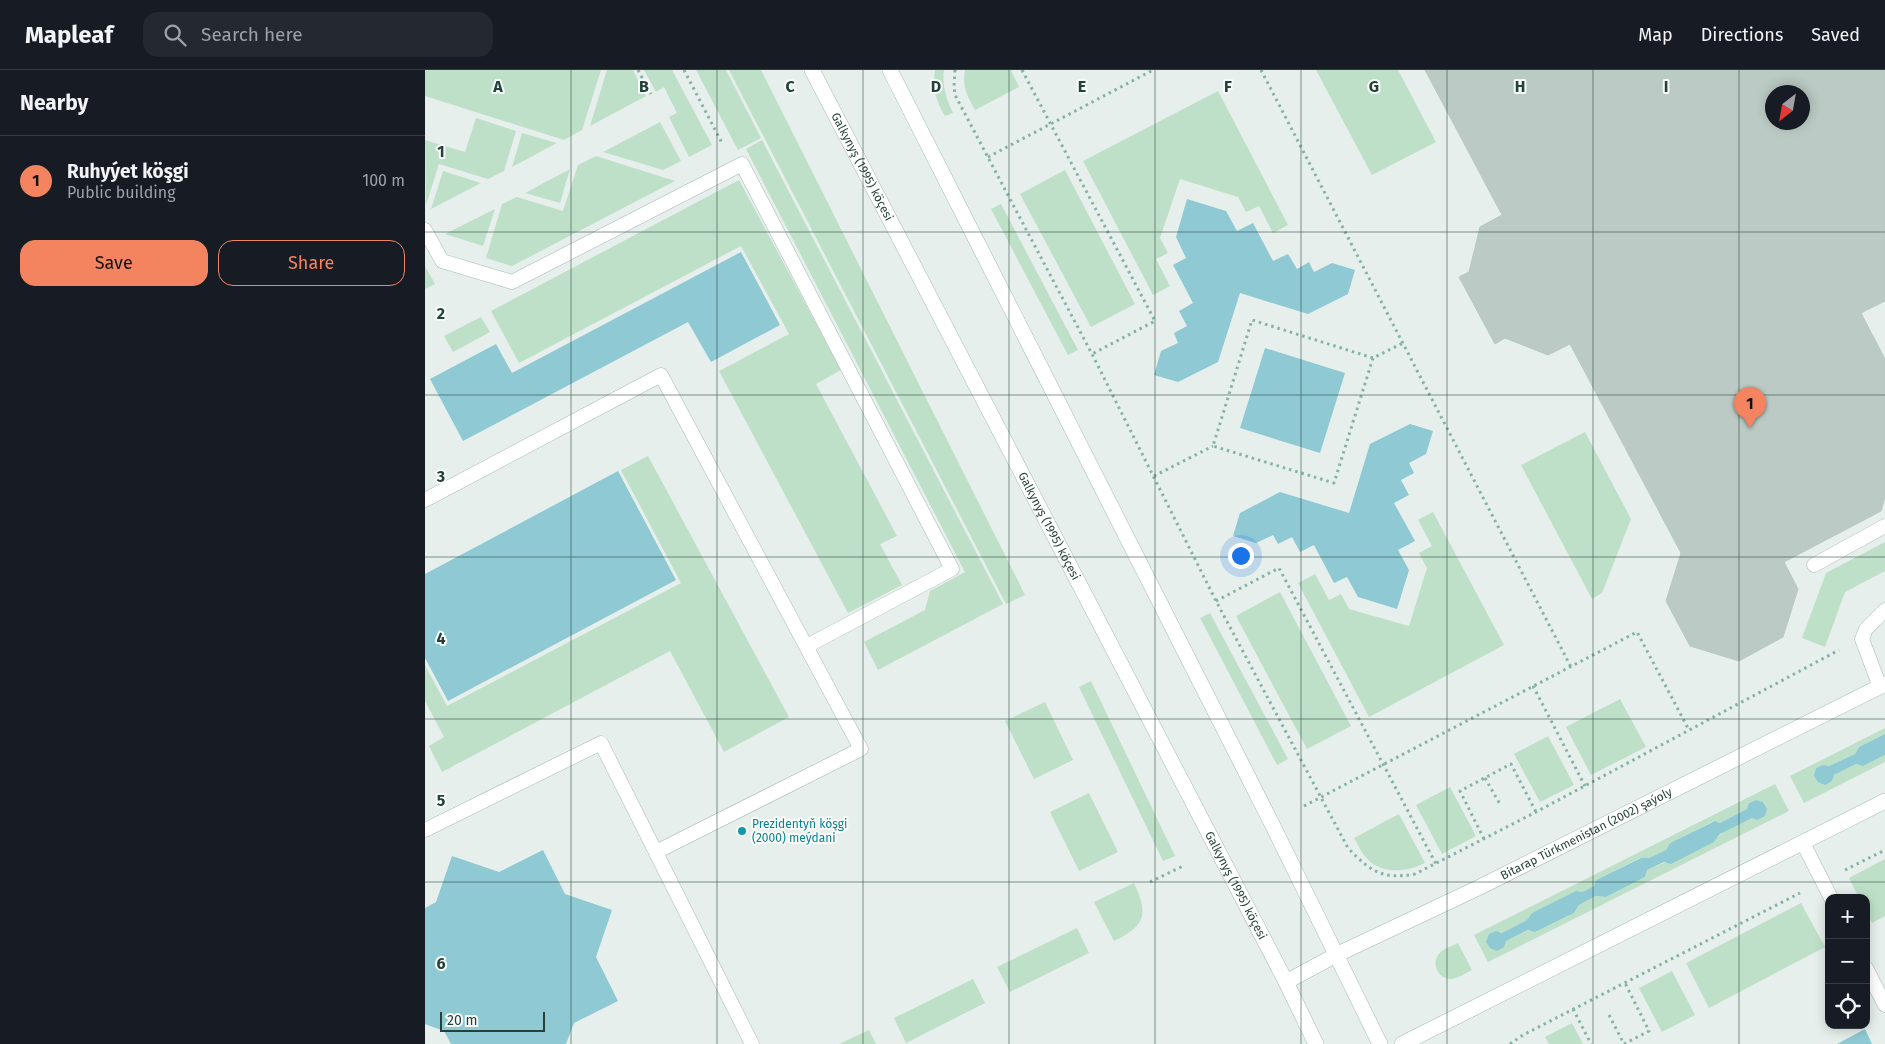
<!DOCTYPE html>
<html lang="en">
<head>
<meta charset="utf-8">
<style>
  body { margin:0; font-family:"Fira Sans",sans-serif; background:#242831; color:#f1f3f6 }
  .controls { position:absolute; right:15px; bottom:15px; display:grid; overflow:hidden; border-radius:10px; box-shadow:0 2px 12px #0003 }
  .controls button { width:45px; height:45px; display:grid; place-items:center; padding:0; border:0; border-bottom:1px solid #363941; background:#171b24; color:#f1f3f6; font:25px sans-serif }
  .compass { position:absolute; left:1340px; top:15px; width:45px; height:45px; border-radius:50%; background:#171b24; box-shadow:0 2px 12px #0003; rotate:211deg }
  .scale { position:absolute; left:15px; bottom:12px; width:105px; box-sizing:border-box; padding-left:5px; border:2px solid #24423a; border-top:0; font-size:14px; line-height:18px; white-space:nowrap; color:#24423a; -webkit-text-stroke:4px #f7fbf9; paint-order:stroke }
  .you { position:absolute; left:815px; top:485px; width:18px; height:18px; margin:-12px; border:4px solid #fff; border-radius:50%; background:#1a73e8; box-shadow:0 0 0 8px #1a73e833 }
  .badge { display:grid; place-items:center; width:32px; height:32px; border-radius:50%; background:#f4845f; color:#111; font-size:16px; font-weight:700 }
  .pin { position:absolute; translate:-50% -41px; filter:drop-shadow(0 1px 2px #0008) }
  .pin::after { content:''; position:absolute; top:26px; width:18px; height:15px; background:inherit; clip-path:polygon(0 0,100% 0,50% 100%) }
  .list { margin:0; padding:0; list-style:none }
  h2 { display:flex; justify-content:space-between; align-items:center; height:65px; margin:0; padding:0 20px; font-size:21px }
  h2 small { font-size:16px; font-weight:400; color:#9ea1a6 }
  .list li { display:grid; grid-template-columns:32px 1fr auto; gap:15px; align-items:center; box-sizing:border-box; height:90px; padding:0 20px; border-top:1px solid #363941 }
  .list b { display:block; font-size:19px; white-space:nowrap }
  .list p { margin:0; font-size:16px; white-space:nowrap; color:#9ea1a6 }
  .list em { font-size:16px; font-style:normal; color:#9ea1a6 }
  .actions { display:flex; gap:10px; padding:15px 20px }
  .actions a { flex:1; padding:11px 0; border:1px solid #f4845f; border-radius:15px; text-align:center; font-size:18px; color:#f4845f }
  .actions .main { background:#f4845f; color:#111 }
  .icon { flex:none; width:28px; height:28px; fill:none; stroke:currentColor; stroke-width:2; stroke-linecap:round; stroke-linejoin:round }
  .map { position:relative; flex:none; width:1460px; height:974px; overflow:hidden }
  header { display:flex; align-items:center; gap:30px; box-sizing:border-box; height:70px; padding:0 25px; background:#171b24; border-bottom:1px solid #363941 }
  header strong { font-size:24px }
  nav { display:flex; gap:28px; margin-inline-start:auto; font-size:18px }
  .search { width:350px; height:45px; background:#242831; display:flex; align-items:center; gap:12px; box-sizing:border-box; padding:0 18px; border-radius:15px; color:#9ea1a6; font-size:19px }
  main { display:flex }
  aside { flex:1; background:#171b24 }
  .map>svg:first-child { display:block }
</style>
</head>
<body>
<header>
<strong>Mapleaf</strong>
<div class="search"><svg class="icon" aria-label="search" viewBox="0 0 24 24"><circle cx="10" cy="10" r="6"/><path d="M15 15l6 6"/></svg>Search here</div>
<nav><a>Map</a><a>Directions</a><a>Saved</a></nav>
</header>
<main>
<aside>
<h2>Nearby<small></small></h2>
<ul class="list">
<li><span class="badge">1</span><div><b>Ruhyýet köşgi</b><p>Public building</p></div><em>100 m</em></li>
</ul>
<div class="actions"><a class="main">Save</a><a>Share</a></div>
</aside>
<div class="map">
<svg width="1460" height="974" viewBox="0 0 1460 974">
  <rect width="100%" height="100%" fill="#e6efeb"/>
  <g fill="#bfe0c8" fill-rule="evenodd">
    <path d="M 0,0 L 176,0 L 157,60 L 139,70 L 0,26 Z"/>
    <path d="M 182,0 L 208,0 L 221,26 L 165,56 Z"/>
    <path d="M 219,0 L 247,0 L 287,75 L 264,87 L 244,47 L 252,43 L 239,17 L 231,22 Z"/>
    <path d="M 271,0 L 301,0 L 336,68 L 313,80 Z"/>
    <path d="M 304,0 L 336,0 L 600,525 L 581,534 Z"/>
    <path d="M 510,0 L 519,0 C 517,16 521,28 528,43 L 520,46 C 511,31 507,18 510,0 Z"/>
    <path d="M 540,0 L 586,0 L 594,17 L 550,40 C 542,26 537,16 540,0 Z"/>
    <path d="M 891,0 L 973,0 L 1011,72 L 947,105 Z"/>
    <path d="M 793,21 L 863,155 L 848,163 L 834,136 L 821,142 L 813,127 L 755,109 L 735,168 L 743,183 L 731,189 L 745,216 L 728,225 L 658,91 Z"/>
    <path d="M 51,48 L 91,61 L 79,101 L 63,109 L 14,94 L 1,135 L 0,70 L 40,82 Z"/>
    <path d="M 235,52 L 256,91 L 238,100 L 178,82 Z"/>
    <path d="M 97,63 L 132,73 L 87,97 Z"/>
    <path d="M 337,70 L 578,534 L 453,600 L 439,572 L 500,540 L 505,521 L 540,502 L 321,79 Z"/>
    <path d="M 171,86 L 250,111 L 87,196 L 61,188 L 77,134 L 92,127 L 138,141 L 153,95 Z"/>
    <path d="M 145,99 L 135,133 L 100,123 Z"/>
    <path d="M 640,100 L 710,234 L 666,257 L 595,124 Z"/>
    <path d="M 18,101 L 56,113 L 6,139 Z"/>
    <path d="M 314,110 L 416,300 L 391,314 L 472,466 L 455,474 L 477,515 L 423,543 L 294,301 L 364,264 L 316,176 L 94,293 L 66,241 Z"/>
    <path d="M 576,134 L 653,280 L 643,285 L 566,139 Z"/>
    <path d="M 70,139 L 58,176 L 20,164 Z"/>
    <path d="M 0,196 L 10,214 L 0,219 Z"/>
    <path d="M 56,247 L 65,262 L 28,282 L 19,266 Z"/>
    <path d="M 1160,362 L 1206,449 L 1177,523 L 1167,529 L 1096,395 Z"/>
    <path d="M 223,386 L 364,647 L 299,682 L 245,581 L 17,702 L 4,676 L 19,667 L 0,631 L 0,595 L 22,636 L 256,513 L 196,400 Z"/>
    <path d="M 1008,442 L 1079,575 L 944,647 L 873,513 L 890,504 L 904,530 L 916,524 L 924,539 L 984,556 L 1002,498 L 994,483 L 1007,476 L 993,450 Z"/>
    <path d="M 1460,472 L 1460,501 L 1420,522 L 1400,577 L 1377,568 L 1401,503 Z"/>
    <path d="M 855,522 L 926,656 L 882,679 L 811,546 Z"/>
    <path d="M 785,543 L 863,689 L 852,695 L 775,548 Z"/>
    <path d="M 666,611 L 750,786 L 738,791 L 654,617 Z"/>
    <path d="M 1195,629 L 1221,677 L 1166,705 L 1141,657 Z"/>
    <path d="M 620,632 L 648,690 L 609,709 L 580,651 Z"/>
    <path d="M 1460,658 L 1460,664 L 1434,677 L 1430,684 L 1404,696 L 1409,705 L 1431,694 L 1438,696 L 1460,685 L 1460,692 L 1379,733 L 1365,706 Z"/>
    <path d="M 1123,666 L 1149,715 L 1115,732 L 1089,684 Z"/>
    <path d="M 1350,714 L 1364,741 L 1063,892 L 1049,865 ZM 1331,730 L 1338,732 L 1341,739 L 1341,743 C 1324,749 1300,756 1289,772 L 1222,800 L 1220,807 L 1181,827 L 1171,826 L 1154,835 L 1149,843 L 1110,862 L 1104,860 L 1081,871 L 1075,861 L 1077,863 L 1102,850 L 1151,821 L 1157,822 L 1169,816 L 1171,810 L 1215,788 L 1224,788 L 1241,780 L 1245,773 L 1289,751 L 1295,753 L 1322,739 L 1324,733 Z"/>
    <path d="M 1025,717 L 1051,766 L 1017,784 L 991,735 Z"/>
    <path d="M 664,723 L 693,782 L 654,801 L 625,742 Z"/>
    <path d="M 974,744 L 1000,793 C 981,803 953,805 939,785 C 935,780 932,773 929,768 Z"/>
    <path d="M 1460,789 L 1460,846 L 1447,853 L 1441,842 L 1441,828 L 1434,828 L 1424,808 Z"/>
    <path d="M 709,813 C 724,845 720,856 689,871 L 669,832 Z"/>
    <path d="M 1376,833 L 1400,877 L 1284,938 L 1261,893 Z"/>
    <path d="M 652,858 L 664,883 L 585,922 L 572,897 Z"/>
    <path d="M 1033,873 L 1047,900 C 1040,903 1033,909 1025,909 C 1013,908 1007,895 1013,885 C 1017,879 1027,876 1033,873 Z"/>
    <path d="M 1247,901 L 1270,945 L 1237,962 L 1214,918 Z"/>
    <path d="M 548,909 L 560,933 L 481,973 L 469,948 Z"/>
    <path d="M 1147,953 L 1158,974 L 1124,974 L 1120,967 Z"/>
    <path d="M 444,960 L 451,974 L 414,974 Z"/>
  </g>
  <g fill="#8ec9d4">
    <path d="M 762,129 L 801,141 L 812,161 L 828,153 L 848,191 L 863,184 L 872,199 L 884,192 L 889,202 L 907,193 L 930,200 L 923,224 L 883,244 L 815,223 L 793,292 L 753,312 L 729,305 L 736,281 L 753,273 L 749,263 L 762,256 L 754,241 L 768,233 L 748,195 L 761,188 L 751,167 Z"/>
    <path d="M 316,182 L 355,255 L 286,292 L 263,252 L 38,371 L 5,309 L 71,274 L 87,303 Z"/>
    <path d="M 840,278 L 920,303 L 895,383 L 815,358 Z"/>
    <path d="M 985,354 L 1008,361 L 1001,384 L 984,393 L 989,403 L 976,410 L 984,425 L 969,433 L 990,471 L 973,480 L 984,500 L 972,539 L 933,527 L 922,507 L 909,513 L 889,475 L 875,482 L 867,467 L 853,474 L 848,465 L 831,473 L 808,466 L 815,443 L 855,422 L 924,443 L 945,374 Z"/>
    <path d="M 193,401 L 251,510 L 23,631 L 0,588 L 0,504 Z"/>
    <path d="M 1460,664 L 1460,685 L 1438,696 L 1431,694 L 1409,705 L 1407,711 L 1400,715 L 1393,712 L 1389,706 L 1391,698 L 1398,695 L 1404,696 L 1430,684 L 1434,677 Z"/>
    <path d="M 1331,730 L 1338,732 L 1342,739 L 1340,746 L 1332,750 L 1327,748 L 1295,764 L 1289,772 L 1246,794 L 1239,792 L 1222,800 L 1220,807 L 1181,827 L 1171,826 L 1154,835 L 1149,843 L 1110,862 L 1103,860 L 1081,871 L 1079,877 L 1072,881 L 1065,878 L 1061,872 L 1064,864 L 1071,861 L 1077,863 L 1102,850 L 1107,843 L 1151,821 L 1157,822 L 1169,816 L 1171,810 L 1216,788 L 1224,788 L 1241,780 L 1245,773 L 1290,751 L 1295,753 L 1322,739 L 1324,733 Z"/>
    <path d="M 118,780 L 140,824 L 187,840 L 171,887 L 193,931 L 149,953 L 141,974 L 26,974 L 19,961 L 0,954 L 0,838 L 11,832 L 27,786 L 74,802 Z"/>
    <path d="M 1440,959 L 1447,974 L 1412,974 Z"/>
  </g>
  <path fill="#bbcac4" stroke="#b8c9c2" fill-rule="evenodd" d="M 1000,0 L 1460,0 L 1460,231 L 1436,243 L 1460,289 L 1460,427 L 1456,441 L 1359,492 L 1373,519 L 1358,567 L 1314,591 L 1265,576 L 1241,531 L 1256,483 L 1145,274 L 1123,285 L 1080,268 L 1070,274 L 1034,207 L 1044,202 L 1055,157 L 1077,145 ZM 1348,22 L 1378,22 L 1378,52 L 1348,52 Z"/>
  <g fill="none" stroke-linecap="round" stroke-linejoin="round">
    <g stroke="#a8b8b2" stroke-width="15">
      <g id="service">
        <path d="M 0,160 L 17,191 L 87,212 L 317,94 L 527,499 L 382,576"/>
        <path d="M 0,430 L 236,305 L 436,679 L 231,782"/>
        <path d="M 1389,495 L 1460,456"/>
        <path d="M 1455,617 L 1437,569 L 1441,559 L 1460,540"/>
        <path d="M 0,760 L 176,673 L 327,974"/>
        <path d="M 1378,773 L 1406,828"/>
        <path d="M 1441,898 L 1460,935"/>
      </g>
    </g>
    <g stroke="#a4bbb3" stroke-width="16">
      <g id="secondary">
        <path id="s1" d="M 387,0 L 792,779 L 861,912 L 891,974"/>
        <path d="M 465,0 L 846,752 L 955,974"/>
        <path id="s2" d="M 861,912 L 911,885 L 1055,817 L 1460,614"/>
        <path d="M 977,974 L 1460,731"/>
      </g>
    </g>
    <g stroke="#86b3a5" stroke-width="3" stroke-dasharray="2.5 4" stroke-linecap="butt">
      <path d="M 213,0 L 226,24"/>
      <path d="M 259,0 L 298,75"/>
      <path d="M 530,0 L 529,16 L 530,25 L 667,284 L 791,531 L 923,778 C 945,801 957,810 990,804 L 1111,742 L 1414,580"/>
      <path d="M 597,0 L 730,251 L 667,284"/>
      <path d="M 836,0 L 1146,597"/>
      <path d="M 563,87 L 728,0"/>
      <path d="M 948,288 L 909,413 L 788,376 L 827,250 L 948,288 L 978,273"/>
      <path d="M 729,406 L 788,376"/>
      <path d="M 791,531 L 854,498 L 1011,794"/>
      <path d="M 1108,616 L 1160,716"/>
      <path d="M 1060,708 L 1076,736"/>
      <path d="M 879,736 L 1212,562 L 1264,660"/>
      <path d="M 1059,769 L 1035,721 L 1086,694 L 1111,742"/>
      <path d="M 1420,800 L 1460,780"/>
      <path d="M 725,812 L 758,796"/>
      <path d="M 1148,939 L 1166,974"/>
      <path d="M 1184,945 L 1199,974"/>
      <path d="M 1085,974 L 1098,965 L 1375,823"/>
      <path d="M 1199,974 L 1224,961 L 1200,913"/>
    </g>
    <use href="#service" stroke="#fff" stroke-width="14"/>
    <use href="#secondary" stroke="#fff" stroke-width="15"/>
  </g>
  <path fill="none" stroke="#24423a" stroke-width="1" stroke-opacity="0.55" d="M 146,0 L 146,974M 292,0 L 292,974M 438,0 L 438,974M 584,0 L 584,974M 730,0 L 730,974M 876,0 L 876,974M 1022,0 L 1022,974M 1168,0 L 1168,974M 1314,0 L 1314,974M 0,162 L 1460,162M 0,325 L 1460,325M 0,487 L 1460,487M 0,649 L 1460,649M 0,812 L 1460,812"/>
  <circle fill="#0f9aa8" stroke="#f7fbf9" stroke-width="2" cx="317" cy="761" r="5"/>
  <g text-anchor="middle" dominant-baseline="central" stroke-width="4" stroke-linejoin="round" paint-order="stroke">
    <g font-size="12" fill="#24423a" stroke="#f7fbf9">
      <text stroke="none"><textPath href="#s1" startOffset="109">Galkynyş (1995) köçesi</textPath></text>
      <text stroke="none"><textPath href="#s1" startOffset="514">Galkynyş (1995) köçesi</textPath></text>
      <text stroke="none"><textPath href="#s2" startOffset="335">Bitarap Türkmenistan (2002) şaýoly</textPath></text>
      <text stroke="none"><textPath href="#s1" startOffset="919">Galkynyş (1995) köçesi</textPath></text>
    </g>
    <g font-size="12" fill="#0d838f" stroke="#f7fbf9" text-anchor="start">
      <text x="327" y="754">Prezidentyň köşgi<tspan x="327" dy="14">(2000) meýdani</tspan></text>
    </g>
  </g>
  <g font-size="16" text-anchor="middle" font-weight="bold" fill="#24423a" stroke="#f7fbf9" stroke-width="4" stroke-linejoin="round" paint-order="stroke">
    <text x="73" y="22">A</text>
    <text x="219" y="22">B</text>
    <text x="365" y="22">C</text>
    <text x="511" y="22">D</text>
    <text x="657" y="22">E</text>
    <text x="803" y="22">F</text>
    <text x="949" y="22">G</text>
    <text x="1095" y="22">H</text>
    <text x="1241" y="22">I</text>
    <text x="16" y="87">1</text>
    <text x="16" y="249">2</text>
    <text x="16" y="412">3</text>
    <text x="16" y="574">4</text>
    <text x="16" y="736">5</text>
    <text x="16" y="899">6</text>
  </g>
</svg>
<div class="controls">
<button>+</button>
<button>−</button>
<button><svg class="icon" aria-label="locate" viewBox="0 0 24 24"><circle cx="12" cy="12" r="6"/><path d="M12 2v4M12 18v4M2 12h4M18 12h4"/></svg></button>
</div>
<svg class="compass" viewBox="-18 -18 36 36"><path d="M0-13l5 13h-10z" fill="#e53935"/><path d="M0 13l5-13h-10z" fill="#9ea1a6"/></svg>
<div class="scale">20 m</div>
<div class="you"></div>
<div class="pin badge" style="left:1325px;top:358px">1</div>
</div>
</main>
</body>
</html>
